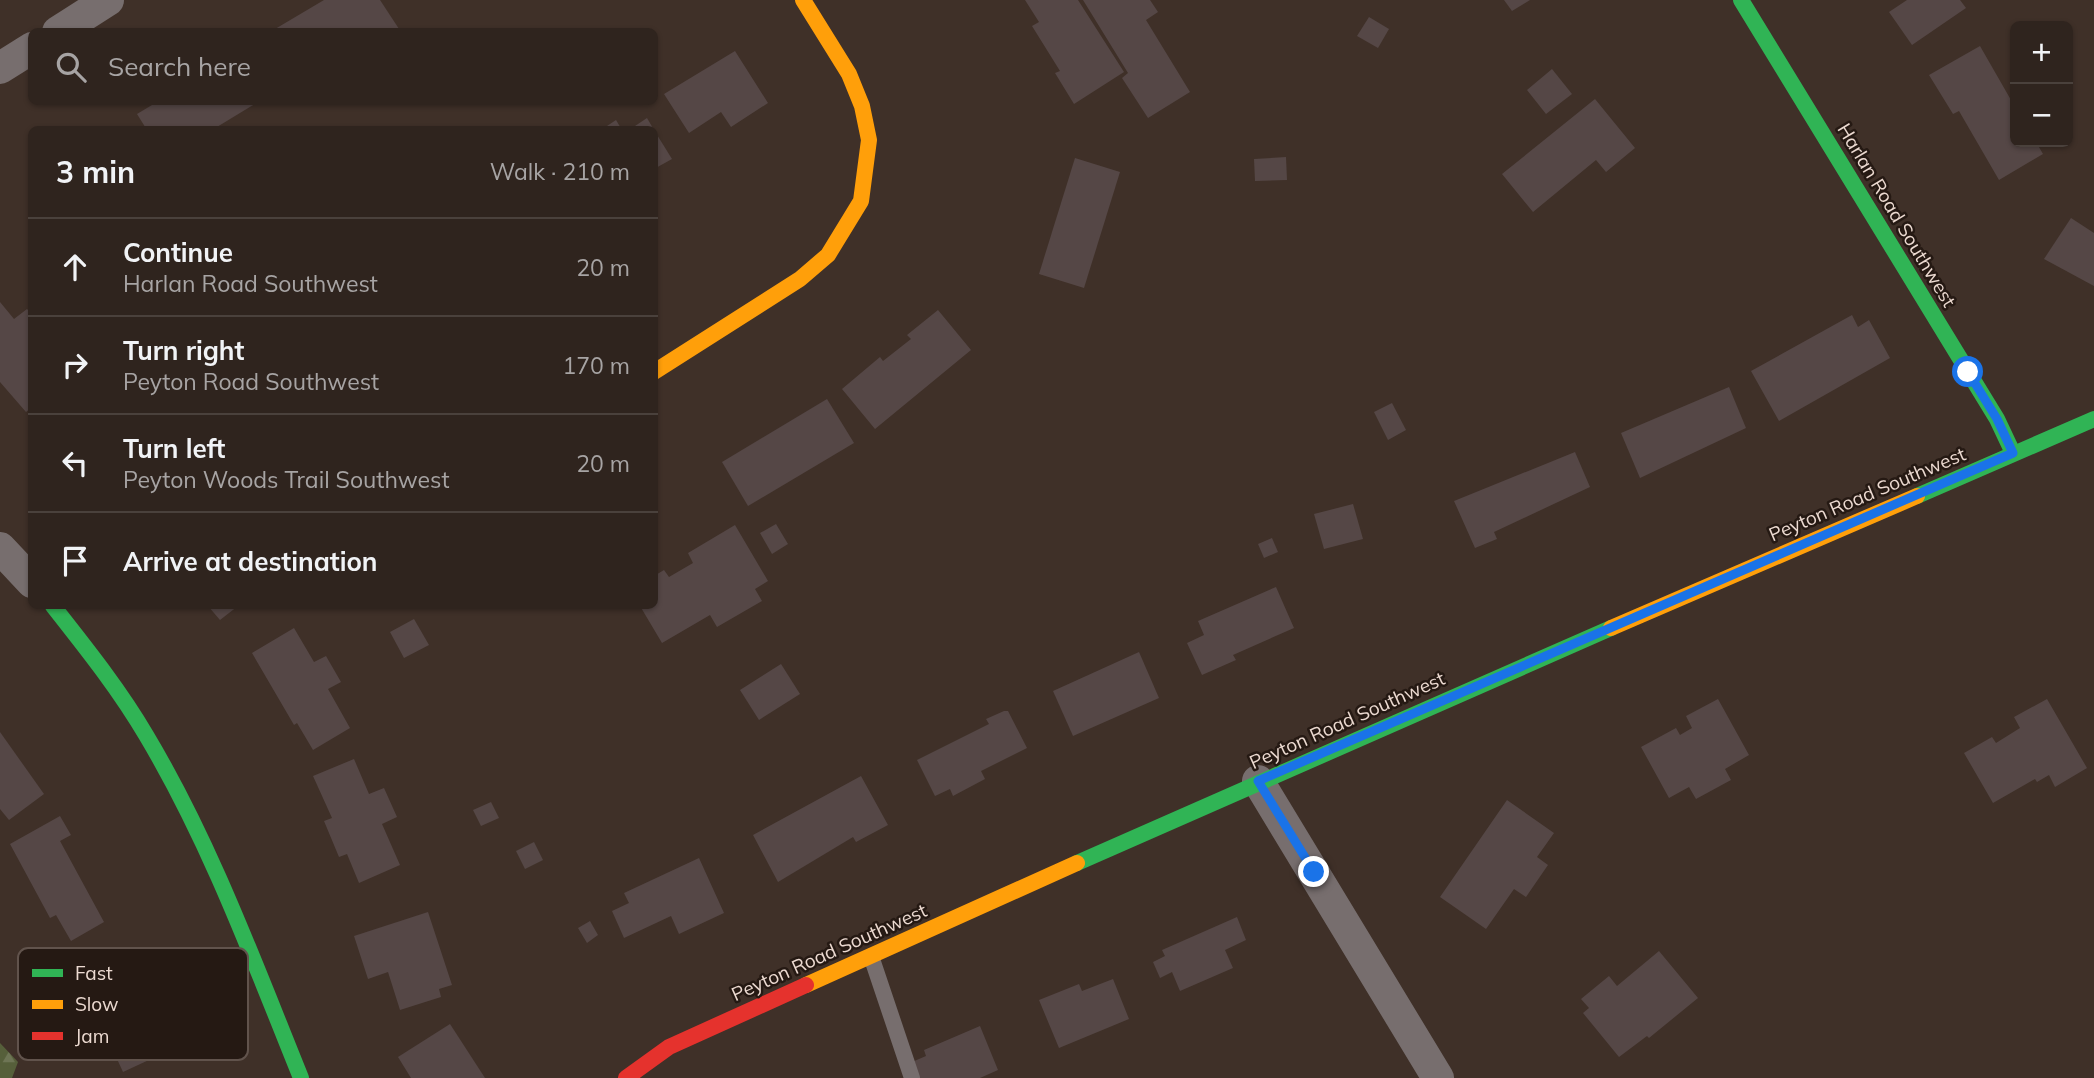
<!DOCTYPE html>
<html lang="en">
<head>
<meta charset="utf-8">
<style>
  body { margin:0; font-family:Mulish,sans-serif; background:#3b302b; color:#f1f3f6 }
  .controls { position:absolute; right:21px; top:21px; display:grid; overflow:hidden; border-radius:10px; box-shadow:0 2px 5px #0004 }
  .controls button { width:63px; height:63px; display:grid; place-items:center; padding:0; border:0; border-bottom:2px solid #4a413c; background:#2f241e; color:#f1f3f6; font:35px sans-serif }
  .stop { position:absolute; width:21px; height:21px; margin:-16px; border:5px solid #1a73e8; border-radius:50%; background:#fff }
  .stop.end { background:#1a73e8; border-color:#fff; box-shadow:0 2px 7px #0008 }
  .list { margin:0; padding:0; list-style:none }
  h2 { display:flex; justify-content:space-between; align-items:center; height:91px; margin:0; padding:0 28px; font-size:30px }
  h2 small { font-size:23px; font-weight:400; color:#a7a4a4 }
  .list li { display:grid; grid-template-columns:46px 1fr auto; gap:21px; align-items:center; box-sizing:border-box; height:98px; padding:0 28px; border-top:2px solid #4a413c }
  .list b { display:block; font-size:26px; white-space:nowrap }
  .list p { margin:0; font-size:23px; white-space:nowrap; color:#a7a4a4 }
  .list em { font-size:23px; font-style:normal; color:#a7a4a4 }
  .icon { flex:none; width:38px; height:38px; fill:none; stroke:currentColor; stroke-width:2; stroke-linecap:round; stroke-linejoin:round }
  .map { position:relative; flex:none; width:2094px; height:1078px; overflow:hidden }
  .search { position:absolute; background:#2f241e; box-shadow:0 2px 5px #0004; left:28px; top:28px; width:630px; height:77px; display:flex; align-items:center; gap:18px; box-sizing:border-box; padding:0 24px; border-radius:10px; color:#a7a4a4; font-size:26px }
  .panel { position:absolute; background:#2f241e; box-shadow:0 2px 5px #0004; left:28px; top:126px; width:630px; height:483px; border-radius:10px }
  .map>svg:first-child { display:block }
</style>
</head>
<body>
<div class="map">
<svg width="2094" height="1078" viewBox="0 0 2094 1078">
  <defs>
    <pattern id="forest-firs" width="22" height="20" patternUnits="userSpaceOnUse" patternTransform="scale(1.75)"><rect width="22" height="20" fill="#565f3a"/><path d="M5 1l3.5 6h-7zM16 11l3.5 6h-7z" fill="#6e7555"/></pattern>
  </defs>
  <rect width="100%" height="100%" fill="#3f3028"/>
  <path fill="url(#forest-firs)" d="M 0,1043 L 18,1062 L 12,1078 L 0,1078 Z"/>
  <g fill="#554746">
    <path d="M 324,0 L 380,0 L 401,32 L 270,32 Z"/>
    <path d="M 1025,0 L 1078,0 L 1124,72 L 1074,104 L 1055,73 L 1060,71 L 1032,26 L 1039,22 Z"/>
    <path d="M 1083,0 L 1150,0 L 1158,12 L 1146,20 L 1190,92 L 1148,118 L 1122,78 L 1128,73 Z"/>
    <path d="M 1504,0 L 1530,0 L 1512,11 Z"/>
    <path d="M 1907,0 L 1960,0 L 1966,8 L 1912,45 L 1889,12 Z"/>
    <path d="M 1369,17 L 1389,29 L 1378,48 L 1357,36 Z"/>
    <path d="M 1980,46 L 2015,107 L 2015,142 L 2036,142 L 2043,154 L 1999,180 L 1959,111 L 1953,114 L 1929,75 Z"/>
    <path d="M 735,51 L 768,103 L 731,127 L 721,112 L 689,133 L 664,94 Z"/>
    <path d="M 1552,69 L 1572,94 L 1546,114 L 1527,90 Z"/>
    <path d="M 1595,99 L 1635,148 L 1606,172 L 1596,160 L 1533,212 L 1502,174 Z"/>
    <path d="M 157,102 L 258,102 L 212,130 L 147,130 L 137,114 Z"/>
    <path d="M 647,118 L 654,130 L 629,130 Z"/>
    <path d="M 616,120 L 622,130 L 601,130 Z"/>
    <path d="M 654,130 L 672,159 L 654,169 Z"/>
    <path d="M 1286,157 L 1287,180 L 1255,181 L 1254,159 Z"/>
    <path d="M 1075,158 L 1120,172 L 1084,288 L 1039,274 Z"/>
    <path d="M 2071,218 L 2094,233 L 2094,286 L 2044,259 Z"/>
    <path d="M 0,302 L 14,319 L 27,309 L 32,314 L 32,407 L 26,412 L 0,382 Z"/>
    <path d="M 938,310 L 971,350 L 875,429 L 842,389 L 880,357 L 883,361 L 911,339 L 907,335 Z"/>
    <path d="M 1852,315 L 1858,327 L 1869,320 L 1890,358 L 1779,421 L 1751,371 Z"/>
    <path d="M 1729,387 L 1746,428 L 1640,478 L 1621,433 Z"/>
    <path d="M 827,399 L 854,443 L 748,506 L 722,462 Z"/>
    <path d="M 1392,403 L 1406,430 L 1388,440 L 1374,412 Z"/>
    <path d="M 1575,452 L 1590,487 L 1494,532 L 1497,539 L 1475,548 L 1454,501 Z"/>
    <path d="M 1353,504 L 1363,539 L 1324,549 L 1314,514 Z"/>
    <path d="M 776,524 L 788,544 L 772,554 L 760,533 Z"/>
    <path d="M 735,525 L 768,581 L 755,589 L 762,601 L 717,627 L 710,615 L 662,643 L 640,606 L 654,606 L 654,576 L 664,570 L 669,577 L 693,563 L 688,553 Z"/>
    <path d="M 1272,538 L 1278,552 L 1264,558 L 1258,544 Z"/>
    <path d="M 1276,587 L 1294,628 L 1233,655 L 1236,660 L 1202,675 L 1187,643 L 1204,635 L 1198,621 Z"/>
    <path d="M 208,606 L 238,606 L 220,620 Z"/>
    <path d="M 414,619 L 429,645 L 404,658 L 390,632 Z"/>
    <path d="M 294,628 L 314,662 L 326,656 L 341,682 L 328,689 L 350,728 L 313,750 L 297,723 L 294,725 L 252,653 Z"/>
    <path d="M 1139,652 L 1159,698 L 1073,736 L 1053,691 Z"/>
    <path d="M 781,664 L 800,694 L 759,720 L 740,690 Z"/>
    <path d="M 1718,699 L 1749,755 L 1725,769 L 1731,780 L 1696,799 L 1689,787 L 1669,798 L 1641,747 L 1676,728 L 1680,735 L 1692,728 L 1686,716 Z"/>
    <path d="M 2047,699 L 2087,768 L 2055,787 L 2049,775 L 2037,782 L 2035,779 L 1993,803 L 1964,753 L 1992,737 L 1996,743 L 2020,728 L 2014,717 Z"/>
    <path d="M 1004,711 L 1008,711 L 1027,748 L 981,771 L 985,779 L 953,796 L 950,789 L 935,796 L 917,760 L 989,724 L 986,719 Z"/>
    <path d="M 0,732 L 44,794 L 9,820 L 0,809 Z"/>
    <path d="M 354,759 L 369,794 L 384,788 L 397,817 L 382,824 L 400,865 L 359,883 L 347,854 L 339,857 L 324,821 L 332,818 L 313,776 Z"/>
    <path d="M 861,776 L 888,825 L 856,842 L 853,837 L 778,882 L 753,835 Z"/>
    <path d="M 1507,800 L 1554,833 L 1537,857 L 1548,865 L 1526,897 L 1514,889 L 1486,929 L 1440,897 Z"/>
    <path d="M 491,802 L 499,818 L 481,826 L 473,810 Z"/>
    <path d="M 60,816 L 71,835 L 60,841 L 104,922 L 71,941 L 56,915 L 50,918 L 10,844 Z"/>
    <path d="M 534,842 L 543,860 L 525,869 L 516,851 Z"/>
    <path d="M 699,858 L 724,913 L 679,934 L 671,916 L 624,938 L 612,911 L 629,903 L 624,893 Z"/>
    <path d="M 428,912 L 452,985 L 439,989 L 441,997 L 400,1010 L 388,972 L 368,979 L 354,936 Z"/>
    <path d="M 1237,917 L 1246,940 L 1225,950 L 1233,968 L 1180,991 L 1172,972 L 1160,978 L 1153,962 L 1165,956 L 1162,950 Z"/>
    <path d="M 590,921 L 598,935 L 587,943 L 578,928 Z"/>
    <path d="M 118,948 L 164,1053 L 123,1072 L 75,967 Z"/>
    <path d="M 1659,951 L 1698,998 L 1649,1038 L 1647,1036 L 1619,1057 L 1583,1013 L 1589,1008 L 1581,999 L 1609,976 L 1617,986 Z"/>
    <path d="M 1113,979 L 1129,1019 L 1059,1048 L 1039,1000 L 1079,984 L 1082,991 Z"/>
    <path d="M 450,1024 L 485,1078 L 411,1078 L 398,1057 Z"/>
    <path d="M 980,1026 L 998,1070 L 980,1078 L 918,1078 L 912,1062 L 926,1056 L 924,1050 Z"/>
  </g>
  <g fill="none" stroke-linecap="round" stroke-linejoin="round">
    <path stroke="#776e6e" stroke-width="16" d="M 871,956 L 912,1078"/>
    <g stroke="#776e6e" stroke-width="32">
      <path d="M 58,32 L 108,0"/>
      <path d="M 0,68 L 32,48"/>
      <path d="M 0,548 L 32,582"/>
      <path d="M 1258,781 L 1438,1078"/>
    </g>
    <g stroke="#30b455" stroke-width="16">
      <path d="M 1741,0 L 1997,419 L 2013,453"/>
      <path d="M 1917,496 L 2094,419"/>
      <path d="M 53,606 C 86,648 119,689 146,735 C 210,842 254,962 301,1078"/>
      <path d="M 1077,863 L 1611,628"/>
    </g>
    <g stroke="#ff9f0a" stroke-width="16">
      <path d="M 654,372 L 800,279 L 828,255 L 861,201 L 869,140 L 862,106 L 849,74 L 803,0"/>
      <path d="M 1611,628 L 1917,496"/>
      <path d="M 806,985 L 1077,863"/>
    </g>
    <path stroke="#e5322d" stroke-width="16" d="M 626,1078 L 669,1047 L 806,985"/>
  </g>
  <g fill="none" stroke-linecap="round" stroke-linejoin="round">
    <path stroke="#1a73e8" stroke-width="9" d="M 1314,872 L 1258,781 L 2013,453 L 1997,419 L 1968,372"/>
  </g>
  <g text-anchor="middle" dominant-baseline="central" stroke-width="5" stroke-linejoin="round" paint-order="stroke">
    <g font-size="19" fill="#ecdad1" stroke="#251913">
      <text transform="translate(1897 215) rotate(59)">Harlan Road Southwest</text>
      <text transform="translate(1867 494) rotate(-23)">Peyton Road Southwest</text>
      <text transform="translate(1347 720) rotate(-24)">Peyton Road Southwest</text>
      <text transform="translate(829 952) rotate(-24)">Peyton Road Southwest</text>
    </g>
  </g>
  <rect x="18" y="948" width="230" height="112" rx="10" fill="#251913" stroke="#61534c" stroke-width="2"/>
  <rect x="32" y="969" width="31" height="8" fill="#30b455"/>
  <rect x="32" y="1000" width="31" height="9" fill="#ff9f0a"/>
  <rect x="32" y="1032" width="31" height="8" fill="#e5322d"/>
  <g font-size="19" fill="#ecdad1">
    <text x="75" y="980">Fast</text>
    <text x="75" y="1011">Slow</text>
    <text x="75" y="1043">Jam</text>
  </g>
</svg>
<div class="controls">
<button>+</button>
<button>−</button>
</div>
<div class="stop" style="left:1968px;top:372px"></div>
<div class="stop end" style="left:1314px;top:872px"></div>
<div class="search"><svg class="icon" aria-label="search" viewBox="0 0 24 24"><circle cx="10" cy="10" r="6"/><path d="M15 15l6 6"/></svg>Search here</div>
<section class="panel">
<h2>3 min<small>Walk · 210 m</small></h2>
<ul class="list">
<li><svg class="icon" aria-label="ahead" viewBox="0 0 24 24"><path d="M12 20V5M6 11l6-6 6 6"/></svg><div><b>Continue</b><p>Harlan Road Southwest</p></div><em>20 m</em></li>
<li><svg class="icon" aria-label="right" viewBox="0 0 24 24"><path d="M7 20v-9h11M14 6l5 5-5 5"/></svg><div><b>Turn right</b><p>Peyton Road Southwest</p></div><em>170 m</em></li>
<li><svg class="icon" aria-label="left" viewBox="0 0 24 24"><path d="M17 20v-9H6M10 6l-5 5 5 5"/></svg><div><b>Turn left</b><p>Peyton Woods Trail Southwest</p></div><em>20 m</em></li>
<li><svg class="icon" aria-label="arrive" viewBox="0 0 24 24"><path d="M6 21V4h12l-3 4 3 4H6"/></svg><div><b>Arrive at destination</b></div></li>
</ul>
</section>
</div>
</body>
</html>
